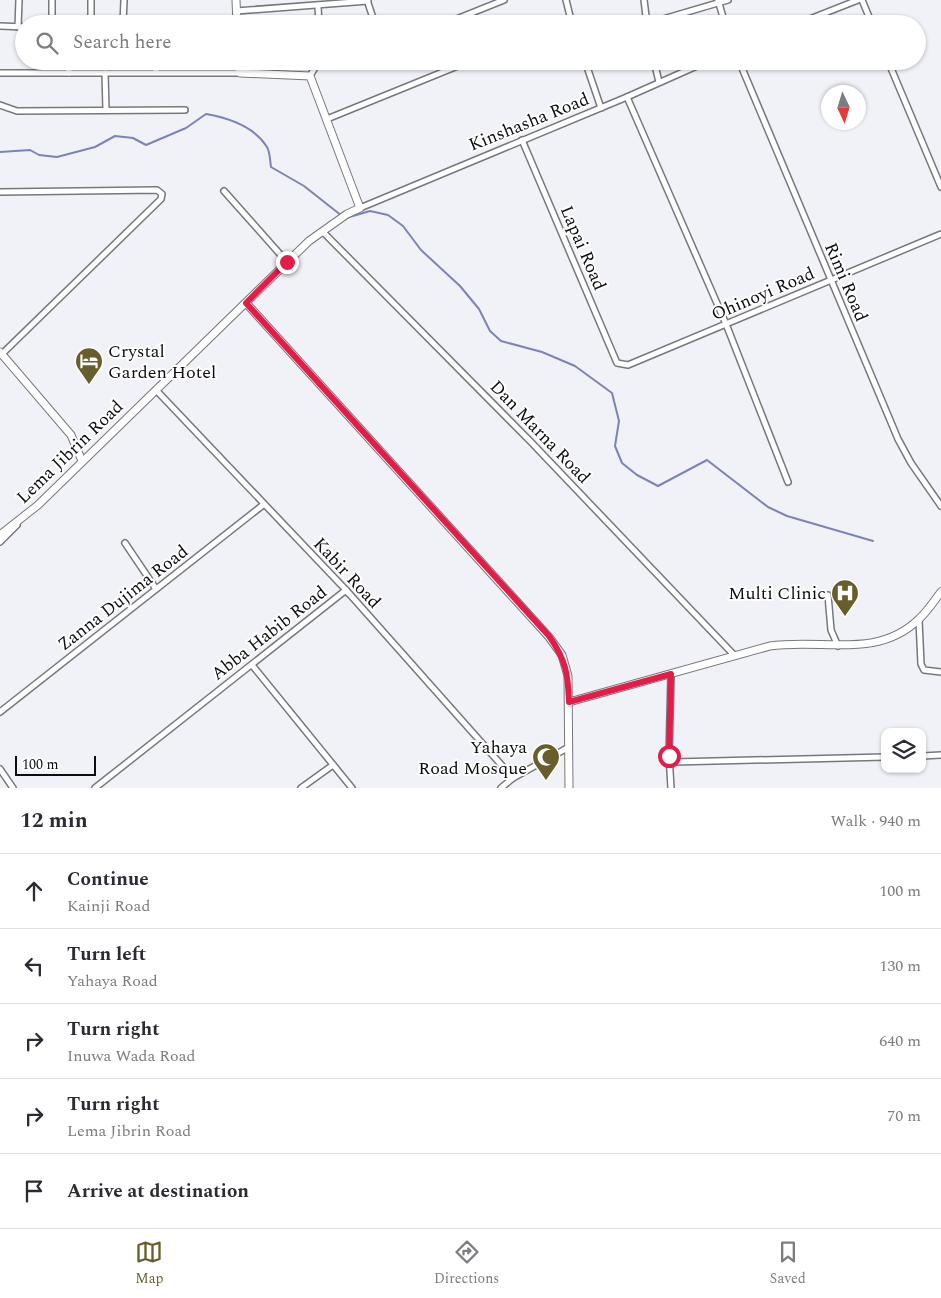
<!DOCTYPE html>
<html lang="en">
<head>
<meta charset="utf-8">
<style>
  body { margin:0; font-family:Spectral,serif; background:#f7f7f7; color:#2b2b33 }
  .controls { position:absolute; right:15px; bottom:15px; display:grid; overflow:hidden; border-radius:10px; box-shadow:0 1px 4px #0004 }
  .controls button { width:45px; height:45px; display:grid; place-items:center; padding:0; border:0; border-bottom:1px solid #e1e1e2; background:#fff; color:#2b2b33; font:25px sans-serif }
  .compass { position:absolute; left:821px; top:85px; width:45px; height:45px; border-radius:50%; background:#fff; box-shadow:0 1px 4px #0004; rotate:176deg }
  .scale { position:absolute; left:15px; bottom:12px; width:81px; box-sizing:border-box; padding-left:5px; border:2px solid #0c0d0e; border-top:0; font-size:14px; line-height:18px; white-space:nowrap; color:#0c0d0e; -webkit-text-stroke:4px #fff; paint-order:stroke }
  .stop { position:absolute; width:15px; height:15px; margin:-11px; border:4px solid #e11d48; border-radius:50%; background:#fff }
  .stop.end { background:#e11d48; border-color:#fff; box-shadow:0 1px 5px #0008 }
  .list { margin:0; padding:0; list-style:none }
  h2 { display:flex; justify-content:space-between; align-items:center; height:65px; margin:0; padding:0 20px; font-size:21px }
  h2 small { font-size:16px; font-weight:400; color:#7c7c81 }
  .list li { display:grid; grid-template-columns:32px 1fr auto; gap:15px; align-items:center; box-sizing:border-box; height:75px; padding:0 20px; border-top:1px solid #e1e1e2 }
  .list b { display:block; font-size:19px; white-space:nowrap }
  .list p { margin:0; font-size:16px; white-space:nowrap; color:#7c7c81 }
  .list em { font-size:16px; font-style:normal; color:#7c7c81 }
  .icon { flex:none; width:28px; height:28px; fill:none; stroke:currentColor; stroke-width:2; stroke-linecap:round; stroke-linejoin:round }
  .map { position:relative; flex:none; width:941px; height:788px; overflow:hidden }
  .search { position:absolute; background:#fff; box-shadow:0 1px 4px #0004; left:15px; right:15px; top:15px; height:55px; display:flex; align-items:center; gap:12px; box-sizing:border-box; padding:0 18px; border-radius:28px; color:#7c7c81; font-size:19px }
  .sheet { height:440px; background:#fff }
  nav { display:flex; justify-content:space-around; align-items:center; box-sizing:border-box; height:70px; border-top:1px solid #e1e1e2; background:#fff; font-size:14px; color:#7c7c81 }
  nav a { display:grid; justify-items:center; gap:2px }
  nav .on { color:#685e2b }
  .map>svg:first-child { display:block }
</style>
</head>
<body>
<div class="map">
<svg width="941" height="788" viewBox="0 0 941 788">
  <rect width="100%" height="100%" fill="#f1f2f7"/>
  <g fill="none" stroke-linecap="round" stroke-linejoin="round">
    <g stroke="#7d83b4" stroke-width="2">
      <path d="M 0,152 L 30,150 L 39,155 L 57,157 L 95,147 L 115,136 L 133,138 L 146,145 L 186,128 L 206,114 C 229,118 254,126 267,147 C 270,152 270,161 271,167 L 304,186 L 342,216"/>
      <path d="M 346,218 L 370,211 L 388,215 L 403,226 L 421,250 L 460,286 L 479,309 L 490,331 L 501,341 L 542,352 L 575,366 L 612,393 L 619,421 L 615,446 L 622,463 L 637,475 L 658,486 L 707,460 L 768,507 L 787,516 L 873,541"/>
    </g>
    <g stroke="#77787c" stroke-width="8">
      <g id="minor">
        <path d="M 367,0 L 375,24"/>
        <path d="M 566,0 L 572,24"/>
        <path d="M 644,0 L 647,24"/>
        <path d="M 718,0 L 725,24"/>
        <path d="M 862,0 L 872,24"/>
        <path d="M 318,7 L 319,24"/>
        <path d="M 236,11 L 368,1"/>
        <path d="M 52,24 L 52,0"/>
        <path d="M 91,24 L 91,0"/>
        <path d="M 123,24 L 124,0"/>
        <path d="M 444,24 L 504,0"/>
        <path d="M 562,24 L 571,20"/>
        <path d="M 646,24 L 728,0"/>
        <path d="M 797,24 L 858,0"/>
        <path d="M 0,26 L 24,27"/>
        <path d="M 18,27 L 19,0"/>
        <path d="M 68,61 L 69,73"/>
        <path d="M 156,61 L 156,72"/>
        <path d="M 585,61 L 601,108"/>
        <path d="M 654,61 L 659,82"/>
        <path d="M 739,61 L 898,439 L 911,463 L 941,506"/>
        <path d="M 888,61 L 941,187"/>
        <path d="M 0,73 L 240,73"/>
        <path d="M 105,73 L 106,110"/>
        <path d="M 310,76 L 319,61"/>
        <path d="M 627,97 L 726,324 L 788,482"/>
        <path d="M 0,105 L 17,111 L 185,110"/>
        <path d="M 327,119 L 470,61"/>
        <path d="M 522,140 L 617,363 L 628,365 L 941,234"/>
        <path d="M 224,191 L 287,262"/>
        <path d="M 0,192 L 157,190 L 162,194 L 161,199 L 2,354"/>
        <path d="M 360,208 L 627,97 L 708,61"/>
        <path d="M 323,232 L 531,442 L 734,655"/>
        <path d="M 156,390 L 346,590 L 513,778"/>
        <path d="M 0,542 L 17,525"/>
        <path d="M 125,543 L 156,589"/>
        <path d="M 828,595 L 831,630 L 838,646"/>
        <path d="M 919,620 L 921,664 L 924,670 L 941,672"/>
        <path d="M 252,665 L 352,788"/>
        <path d="M 0,712 L 263,505"/>
        <path d="M 922,756 L 941,755"/>
        <path d="M 671,760 L 674,762 L 885,757"/>
        <path d="M 0,769 L 13,788"/>
        <path d="M 95,788 L 346,590 L 348,593"/>
        <path d="M 301,788 L 333,765"/>
        <path d="M 501,788 L 513,778 L 569,747"/>
        <path d="M 671,788 L 669,755 L 671,675"/>
      </g>
    </g>
    <g stroke="#77787c" stroke-width="9">
      <g id="tertiary">
        <path d="M 236,0 L 237,24"/>
        <path d="M 246,303 L 549,637 L 562,655 L 568,676 L 569,788"/>
        <path d="M 0,352 L 71,435 L 82,461"/>
        <path d="M 0,535 L 38,505 L 309,241 L 347,214 L 360,208 L 310,76 L 240,73 L 239,61"/>
        <path d="M 569,702 L 770,646 C 822,638 877,660 919,619 C 927,612 934,601 941,592"/>
      </g>
    </g>
    <use href="#minor" stroke="#fff" stroke-width="5"/>
    <use href="#tertiary" stroke="#fff" stroke-width="7"/>
  </g>
  <g fill="none" stroke-linecap="round" stroke-linejoin="round">
    <path stroke="#e11d48" stroke-width="6" d="M 287,262 L 246,303 L 549,636 C 566,660 568,674 569,702 L 671,674 L 669,756"/>
  </g>
  <defs>
    <g id="hotel-pin" transform="scale(1.4375)"><path d="M0 17L-7.5 6A9.5 9.5 0 1 1 7.5 6Z" fill="#685e2b" stroke="#fff"/><path d="M-6-4.5h1.5V1H6V5H4.5V3h-9V5H-6ZM-4 0a1.8 1.8 0 1 1 3.6 0ZM.5 0V-2.5h3Q6-2.5 6 0Z" fill="#fff"/></g>
    <g id="hospital-pin" transform="scale(1.4375)"><path d="M0 17L-7.5 6A9.5 9.5 0 1 1 7.5 6Z" fill="#685e2b" stroke="#fff"/><path d="M-5-5h3v3.5h4V-5h3V5h-3V1.5h-4V5h-3Z" fill="#fff"/></g>
    <g id="mosque-pin" transform="scale(1.4375)"><path d="M0 17L-7.5 6A9.5 9.5 0 1 1 7.5 6Z" fill="#685e2b" stroke="#fff"/><path d="M3.5-4.9A6 6 0 1 0 3.5 4.9A5 5 0 1 1 3.5-4.9Z" fill="#fff"/></g>
  </defs>
  <g fill-rule="evenodd">
    <use href="#hotel-pin" x="89" y="361"/>
    <use href="#hospital-pin" x="845" y="593"/>
    <use href="#mosque-pin" x="546" y="757"/>
  </g>
  <g text-anchor="middle" dominant-baseline="central" stroke-width="4" stroke-linejoin="round" paint-order="stroke">
    <g font-size="18" fill="#0c0d0e" stroke="#fff">
      <text transform="translate(529 122) rotate(-22)">Kinshasha Road</text>
      <text transform="translate(583 248) rotate(67)">Lapai Road</text>
      <text transform="translate(846 282) rotate(67)">Rimi Road</text>
      <text transform="translate(763 294) rotate(-23)">Ohinoyi Road</text>
      <text transform="translate(540 432) rotate(46)">Dan Marna Road</text>
      <text transform="translate(70 452) rotate(-44)">Lema Jibrin Road</text>
      <text transform="translate(347 573) rotate(47)">Kabir Road</text>
      <text transform="translate(123 598) rotate(-38)">Zanna Dujima Road</text>
      <text transform="translate(269 633) rotate(-38)">Abba Habib Road</text>
    </g>
    <g font-size="18" fill="#0c0d0e" stroke="#fff" text-anchor="end">
      <text x="108" y="351" text-anchor="start">Crystal<tspan x="108" dy="21">Garden Hotel</tspan></text>
      <text x="826" y="593">Multi Clinic</text>
      <text x="527" y="747">Yahaya<tspan x="527" dy="21">Road Mosque</tspan></text>
    </g>
  </g>
</svg>
<div class="controls">
<button><svg class="icon" aria-label="layers" viewBox="0 0 24 24"><path d="M12 4l9 5-9 5-9-5zM3 14l9 5 9-5"/></svg></button>
</div>
<svg class="compass" viewBox="-18 -18 36 36"><path d="M0-13l5 13h-10z" fill="#e53935"/><path d="M0 13l5-13h-10z" fill="#7c7c81"/></svg>
<div class="scale">100 m</div>
<div class="stop" style="left:669px;top:756px"></div>
<div class="stop end" style="left:287px;top:262px"></div>
<div class="search"><svg class="icon" aria-label="search" viewBox="0 0 24 24"><circle cx="10" cy="10" r="6"/><path d="M15 15l6 6"/></svg>Search here</div>
</div>
<section class="sheet">
<h2>12 min<small>Walk · 940 m</small></h2>
<ul class="list">
<li><svg class="icon" aria-label="ahead" viewBox="0 0 24 24"><path d="M12 20V5M6 11l6-6 6 6"/></svg><div><b>Continue</b><p>Kainji Road</p></div><em>100 m</em></li>
<li><svg class="icon" aria-label="left" viewBox="0 0 24 24"><path d="M17 20v-9H6M10 6l-5 5 5 5"/></svg><div><b>Turn left</b><p>Yahaya Road</p></div><em>130 m</em></li>
<li><svg class="icon" aria-label="right" viewBox="0 0 24 24"><path d="M7 20v-9h11M14 6l5 5-5 5"/></svg><div><b>Turn right</b><p>Inuwa Wada Road</p></div><em>640 m</em></li>
<li><svg class="icon" aria-label="right" viewBox="0 0 24 24"><path d="M7 20v-9h11M14 6l5 5-5 5"/></svg><div><b>Turn right</b><p>Lema Jibrin Road</p></div><em>70 m</em></li>
<li><svg class="icon" aria-label="arrive" viewBox="0 0 24 24"><path d="M6 21V4h12l-3 4 3 4H6"/></svg><div><b>Arrive at destination</b></div></li>
</ul>
</section>
<nav>
<a class="on"><svg class="icon" aria-label="map" viewBox="0 0 24 24"><path d="M3 6l6-2 6 2 6-2v14l-6 2-6-2-6 2zM9 4v14M15 6v14"/></svg>Map</a>
<a><svg class="icon" aria-label="directions" viewBox="0 0 24 24"><path d="M12 3l9 9-9 9-9-9zM9 14v-3h6M13 9l2 2-2 2"/></svg>Directions</a>
<a><svg class="icon" aria-label="saved" viewBox="0 0 24 24"><path d="M7 4h10v16l-5-4-5 4z"/></svg>Saved</a>
</nav>
</body>
</html>
